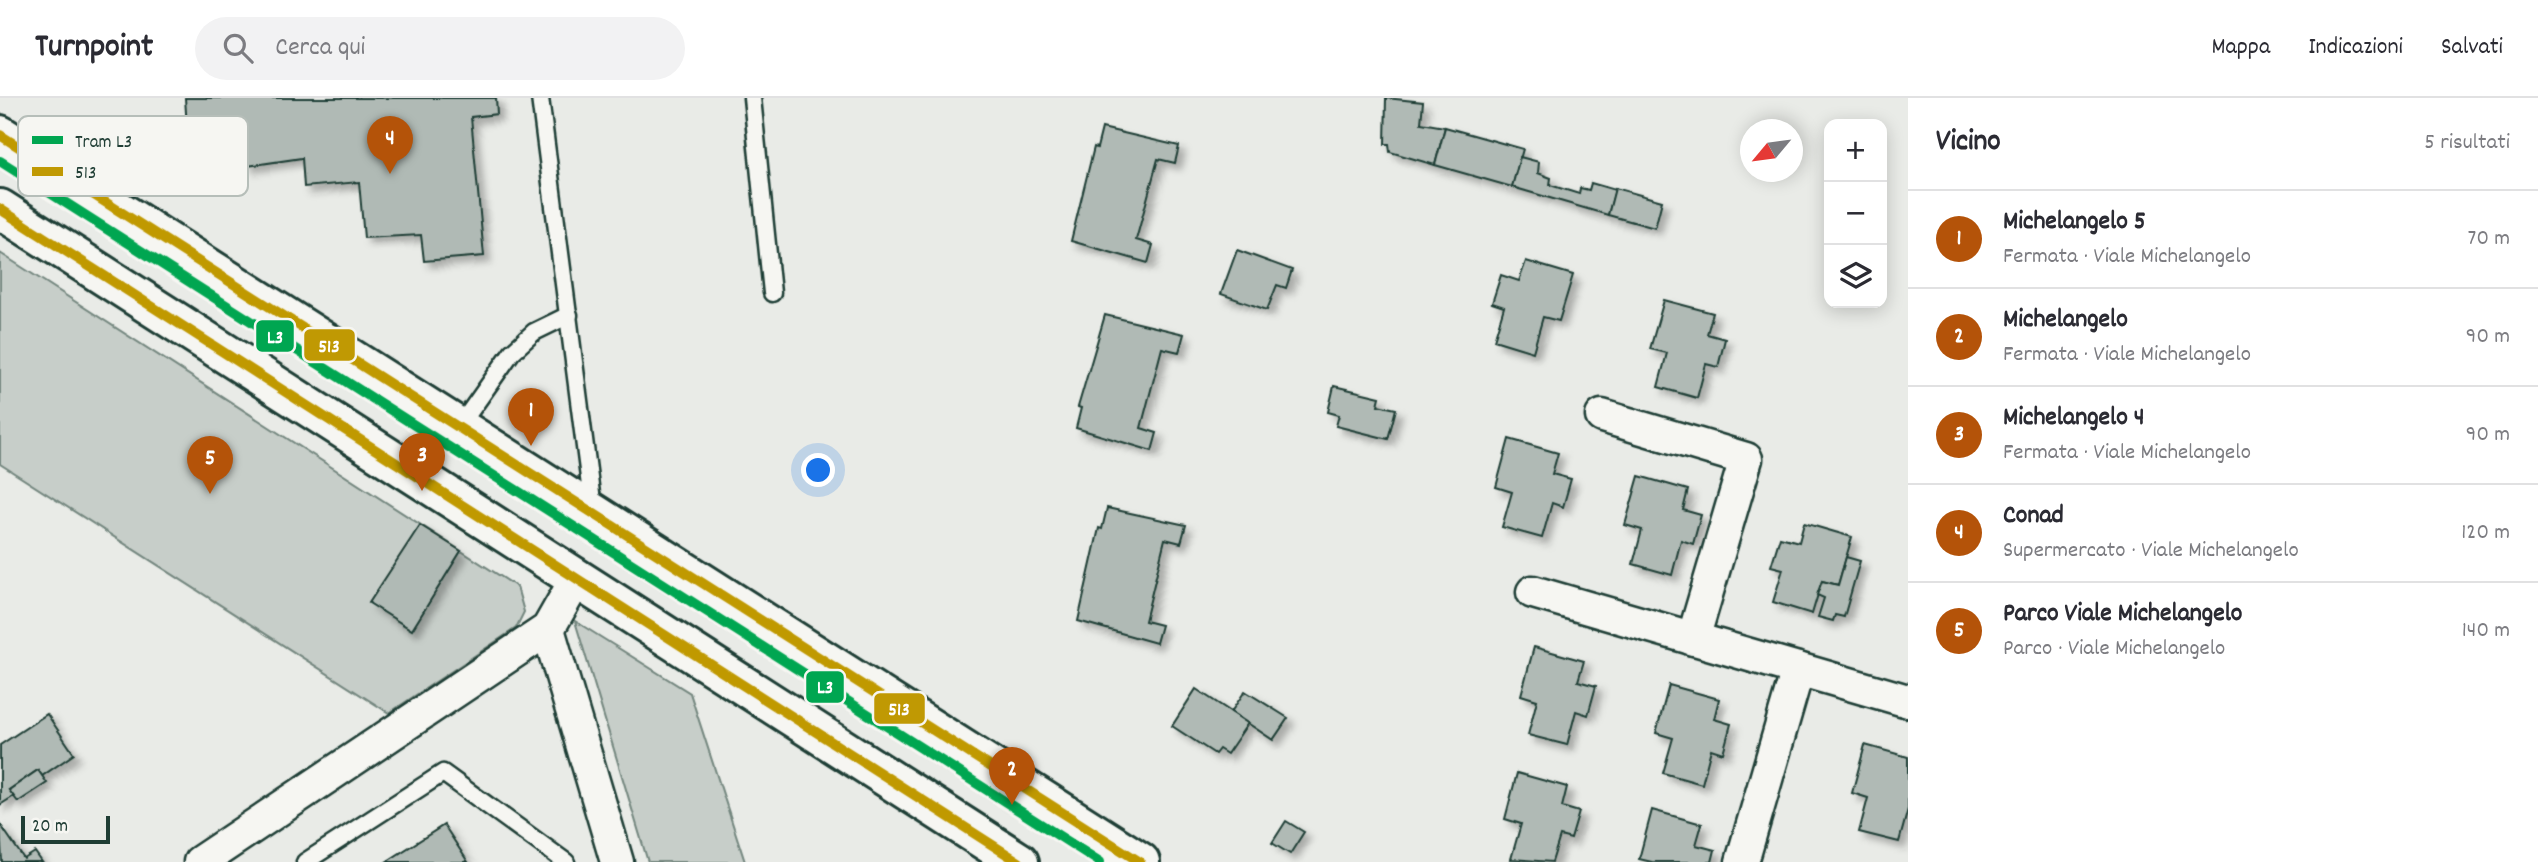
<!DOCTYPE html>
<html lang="it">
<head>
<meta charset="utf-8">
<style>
  body { margin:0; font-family:Dekko,sans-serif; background:#f2f2f3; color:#2b2b33 }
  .controls { position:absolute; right:21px; top:21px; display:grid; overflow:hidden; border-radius:14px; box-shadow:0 4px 18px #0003 }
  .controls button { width:63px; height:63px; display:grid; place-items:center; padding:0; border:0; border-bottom:2px solid #e1e1e2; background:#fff; color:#2b2b33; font:35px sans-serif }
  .compass { position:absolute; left:1740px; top:21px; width:63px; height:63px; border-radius:50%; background:#fff; box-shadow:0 4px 18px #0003; rotate:241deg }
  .scale { position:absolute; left:21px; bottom:18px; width:89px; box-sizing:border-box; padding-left:7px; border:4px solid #1f3d34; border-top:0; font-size:19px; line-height:24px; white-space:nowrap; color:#1f3d34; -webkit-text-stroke:5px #f6f6f2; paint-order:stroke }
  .you { position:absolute; left:819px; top:373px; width:24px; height:24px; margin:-18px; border:5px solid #fff; border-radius:50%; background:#1a73e8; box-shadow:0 0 0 10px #1a73e833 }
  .badge { display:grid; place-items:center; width:46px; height:46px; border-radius:50%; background:#b45309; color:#fff; font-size:23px; font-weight:700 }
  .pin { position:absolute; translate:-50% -58px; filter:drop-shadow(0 2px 4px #0008) }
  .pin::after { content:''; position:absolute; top:37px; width:24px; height:21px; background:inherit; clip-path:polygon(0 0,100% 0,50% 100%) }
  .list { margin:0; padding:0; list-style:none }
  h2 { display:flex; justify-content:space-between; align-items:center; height:91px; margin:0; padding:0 28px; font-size:30px }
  h2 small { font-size:23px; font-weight:400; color:#7c7c81 }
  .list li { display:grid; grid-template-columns:46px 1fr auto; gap:21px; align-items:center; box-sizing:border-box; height:98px; padding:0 28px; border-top:2px solid #e1e1e2 }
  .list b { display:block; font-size:26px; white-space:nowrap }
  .list p { margin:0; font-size:23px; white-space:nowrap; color:#7c7c81 }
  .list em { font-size:23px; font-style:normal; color:#7c7c81 }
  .icon { flex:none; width:38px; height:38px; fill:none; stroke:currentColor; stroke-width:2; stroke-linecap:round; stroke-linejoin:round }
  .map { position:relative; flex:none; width:1908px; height:764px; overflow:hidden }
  header { display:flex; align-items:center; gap:42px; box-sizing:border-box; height:98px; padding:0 35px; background:#fff; border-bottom:2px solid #e1e1e2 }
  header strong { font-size:33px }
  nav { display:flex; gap:38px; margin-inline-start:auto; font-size:24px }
  .search { width:490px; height:63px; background:#f2f2f3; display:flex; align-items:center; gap:18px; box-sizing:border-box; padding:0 24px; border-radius:38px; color:#7c7c81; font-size:26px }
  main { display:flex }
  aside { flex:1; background:#fff }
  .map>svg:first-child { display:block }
</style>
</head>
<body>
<header>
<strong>Turnpoint</strong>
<div class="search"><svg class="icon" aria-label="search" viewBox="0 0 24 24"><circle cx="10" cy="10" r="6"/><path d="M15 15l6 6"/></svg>Cerca qui</div>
<nav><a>Mappa</a><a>Indicazioni</a><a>Salvati</a></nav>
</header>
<main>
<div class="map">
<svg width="1908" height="764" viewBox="0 0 1908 764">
  <defs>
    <filter id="shadow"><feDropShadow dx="6" dy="6" stdDeviation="3.5" flood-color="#0004"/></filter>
  </defs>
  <rect width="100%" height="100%" fill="#e9ebe7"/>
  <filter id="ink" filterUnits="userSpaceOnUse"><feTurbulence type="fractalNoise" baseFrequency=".0143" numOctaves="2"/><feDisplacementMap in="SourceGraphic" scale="14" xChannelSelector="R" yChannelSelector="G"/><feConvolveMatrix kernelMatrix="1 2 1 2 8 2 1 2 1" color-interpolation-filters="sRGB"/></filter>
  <g filter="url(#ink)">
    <g fill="#c7cec9" stroke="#73867e" stroke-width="2">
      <path d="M 0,155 L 517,489 L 524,514 L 516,530 L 389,615 L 0,366 Z"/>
      <path d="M 575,523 L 690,595 L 745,764 L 648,764 Z"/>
    </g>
    <g fill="#b0bab5" stroke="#1f3d34" stroke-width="2" filter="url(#shadow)">
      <path d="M 185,0 L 496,0 L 497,16 L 471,19 L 484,158 L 424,163 L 421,137 L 364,140 L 359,84 L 304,89 L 302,60 L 247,68 L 244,39 L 188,44 Z"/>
      <path d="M 1386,0 L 1423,4 L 1421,25 L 1445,29 L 1435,67 L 1390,54 L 1389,46 L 1385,46 Z"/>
      <path d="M 1445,29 L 1523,51 L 1512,89 L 1435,67 Z"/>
      <path d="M 1102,30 L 1179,48 L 1175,65 L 1158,61 L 1136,142 L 1153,147 L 1148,165 L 1071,143 L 1094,49 L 1097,50 Z"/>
      <path d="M 1520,59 L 1539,64 L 1538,75 L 1551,80 L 1550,87 L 1579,96 L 1580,90 L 1589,92 L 1591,85 L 1615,92 L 1608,117 L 1512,89 Z"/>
      <path d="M 1615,90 L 1662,103 L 1655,130 L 1608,117 Z"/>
      <path d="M 1237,152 L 1292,172 L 1286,190 L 1277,187 L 1267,212 L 1221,196 Z"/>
      <path d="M 1526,163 L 1573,177 L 1559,223 L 1543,219 L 1533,254 L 1494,242 L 1504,209 L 1492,205 L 1501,177 L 1519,183 Z"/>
      <path d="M 1664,202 L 1713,215 L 1707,236 L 1725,241 L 1718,269 L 1706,266 L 1697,300 L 1658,289 L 1667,255 L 1650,251 Z"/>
      <path d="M 1105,217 L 1184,236 L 1179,254 L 1162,250 L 1141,330 L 1157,335 L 1152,353 L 1076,330 L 1081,310 L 1078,309 Z"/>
      <path d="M 1334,288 L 1380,299 L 1378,307 L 1396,311 L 1388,341 L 1336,328 L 1339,317 L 1328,314 Z"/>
      <path d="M 1509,341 L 1558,355 L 1552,376 L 1571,381 L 1563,409 L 1552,405 L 1542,440 L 1502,429 L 1512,394 L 1496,389 Z"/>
      <path d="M 1639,378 L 1688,392 L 1683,412 L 1701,417 L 1693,446 L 1681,442 L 1672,477 L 1633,466 L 1642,432 L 1625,427 Z"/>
      <path d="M 1107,410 L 1186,427 L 1181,445 L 1165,441 L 1145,523 L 1161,527 L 1156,545 L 1078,523 L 1099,430 L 1102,431 Z"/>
      <path d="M 1804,425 L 1852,439 L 1838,487 L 1822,483 L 1812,516 L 1773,504 L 1783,471 L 1771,468 L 1780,439 L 1799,444 Z"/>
      <path d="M 420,427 L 461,453 L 412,532 L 369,505 Z"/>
      <path d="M 1846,459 L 1860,463 L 1844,519 L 1835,517 L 1833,523 L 1818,519 L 1824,500 L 1817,497 L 1822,483 L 1838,487 Z"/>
      <path d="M 1534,549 L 1584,563 L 1578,583 L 1596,588 L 1588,617 L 1576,613 L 1567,647 L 1528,637 L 1537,602 L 1521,597 Z"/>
      <path d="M 1669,587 L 1719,601 L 1714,621 L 1731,626 L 1723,655 L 1711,651 L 1702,686 L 1663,675 L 1673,640 L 1656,635 Z"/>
      <path d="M 1196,591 L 1248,625 L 1227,656 L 1219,651 L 1215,656 L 1172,628 Z"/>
      <path d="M 1245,593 L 1288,620 L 1273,642 L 1231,614 Z"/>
      <path d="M 47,616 L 74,656 L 42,678 L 38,672 L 9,692 L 14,698 L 0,707 L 0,647 Z"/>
      <path d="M 1865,647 L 1908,659 L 1908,711 L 1899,744 L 1859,734 L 1868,700 L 1852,695 Z"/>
      <path d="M 38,672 L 47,685 L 18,704 L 9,692 Z"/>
      <path d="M 1517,675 L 1567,689 L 1562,709 L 1579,714 L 1571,741 L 1560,738 L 1552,764 L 1511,761 L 1521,726 L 1505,721 Z"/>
      <path d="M 1652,712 L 1702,726 L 1696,747 L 1715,752 L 1712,764 L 1652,764 L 1639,761 Z"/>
      <path d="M 1286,723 L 1304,734 L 1290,756 L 1272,745 Z"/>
      <path d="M 0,726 L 24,761 L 35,754 L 42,764 L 2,764 Z"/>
      <path d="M 444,727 L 468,764 L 386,764 Z"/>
    </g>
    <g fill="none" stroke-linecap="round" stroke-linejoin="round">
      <g stroke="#1f3d34" stroke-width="21">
        <g id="lane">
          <path d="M 540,0 L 593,411"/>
          <path d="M 752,0 L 772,195"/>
          <path d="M 459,329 L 512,254 L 534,234 L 569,217"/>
          <path d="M 305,764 L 443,675 L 566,764"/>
        </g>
      </g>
      <g stroke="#1f3d34" stroke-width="37">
        <g id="street">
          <path d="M 1602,318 L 1746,361 L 1693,541"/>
          <path d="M 1533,494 L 1908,603"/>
          <path d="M 548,531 L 617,764"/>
          <path d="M 200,764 L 548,531 L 577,480"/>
          <path d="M 1742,764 L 1798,571"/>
        </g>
      </g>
      <g stroke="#1f3d34" stroke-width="44">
        <g id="secondary">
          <path d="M 0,37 L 1140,764"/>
          <path d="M 0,111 L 1019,764"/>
        </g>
      </g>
      <use href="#lane" stroke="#f6f6f2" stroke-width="16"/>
      <use href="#street" stroke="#f6f6f2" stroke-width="32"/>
      <use href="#secondary" stroke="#f6f6f2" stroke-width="38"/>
      <g stroke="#f6f6f2" stroke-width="16">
        <g id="bus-1">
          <path d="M 0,37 L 1140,764"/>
          <path d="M 0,111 L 1019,764"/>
        </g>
      </g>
      <use href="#bus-1" stroke="#c09903" stroke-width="10"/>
      <g stroke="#f6f6f2" stroke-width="16">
        <path id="tram-1" d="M 0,63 L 1100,764"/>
      </g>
      <use href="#tram-1" stroke="#00a651" stroke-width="10"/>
    </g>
  </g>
  <rect x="18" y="18" width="230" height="80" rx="10" fill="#f6f6f2" stroke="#b6beb9" stroke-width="2"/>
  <rect x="32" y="38" width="31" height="8" fill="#00a651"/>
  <rect x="32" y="69" width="31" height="9" fill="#c09903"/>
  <g font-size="19" fill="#1f3d34">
    <text x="75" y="49">Tram L3</text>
    <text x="75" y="80">513</text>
  </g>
  <g stroke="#f6f6f2" stroke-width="2.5">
    <rect x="255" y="221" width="40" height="34" rx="7" fill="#00a651"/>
    <rect x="303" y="230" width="53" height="34" rx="7" fill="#c09903"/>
    <rect x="805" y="572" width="40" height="34" rx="7" fill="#00a651"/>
    <rect x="873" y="594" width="53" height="33" rx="7" fill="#c09903"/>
  </g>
  <g font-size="19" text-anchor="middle" font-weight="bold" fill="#fff">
    <text x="275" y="245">L3</text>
    <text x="329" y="254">513</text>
    <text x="825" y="595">L3</text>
    <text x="899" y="617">513</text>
  </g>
</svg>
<div class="controls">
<button>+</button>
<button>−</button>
<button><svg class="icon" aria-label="layers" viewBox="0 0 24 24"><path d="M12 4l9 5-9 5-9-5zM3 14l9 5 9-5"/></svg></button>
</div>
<svg class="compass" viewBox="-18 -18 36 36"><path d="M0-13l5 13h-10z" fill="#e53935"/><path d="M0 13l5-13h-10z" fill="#7c7c81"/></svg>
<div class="scale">20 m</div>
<div class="you"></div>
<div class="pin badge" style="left:531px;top:348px">1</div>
<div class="pin badge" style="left:1012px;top:707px">2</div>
<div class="pin badge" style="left:422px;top:393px">3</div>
<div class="pin badge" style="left:390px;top:76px">4</div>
<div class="pin badge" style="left:210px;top:396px">5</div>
</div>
<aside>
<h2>Vicino<small>5 risultati</small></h2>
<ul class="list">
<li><span class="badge">1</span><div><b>Michelangelo 5</b><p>Fermata · Viale Michelangelo</p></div><em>70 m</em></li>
<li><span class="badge">2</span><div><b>Michelangelo</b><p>Fermata · Viale Michelangelo</p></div><em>90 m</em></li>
<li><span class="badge">3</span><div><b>Michelangelo 4</b><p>Fermata · Viale Michelangelo</p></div><em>90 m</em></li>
<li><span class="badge">4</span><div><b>Conad</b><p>Supermercato · Viale Michelangelo</p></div><em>120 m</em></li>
<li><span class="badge">5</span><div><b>Parco Viale Michelangelo</b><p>Parco · Viale Michelangelo</p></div><em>140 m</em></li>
</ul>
</aside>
</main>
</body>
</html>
